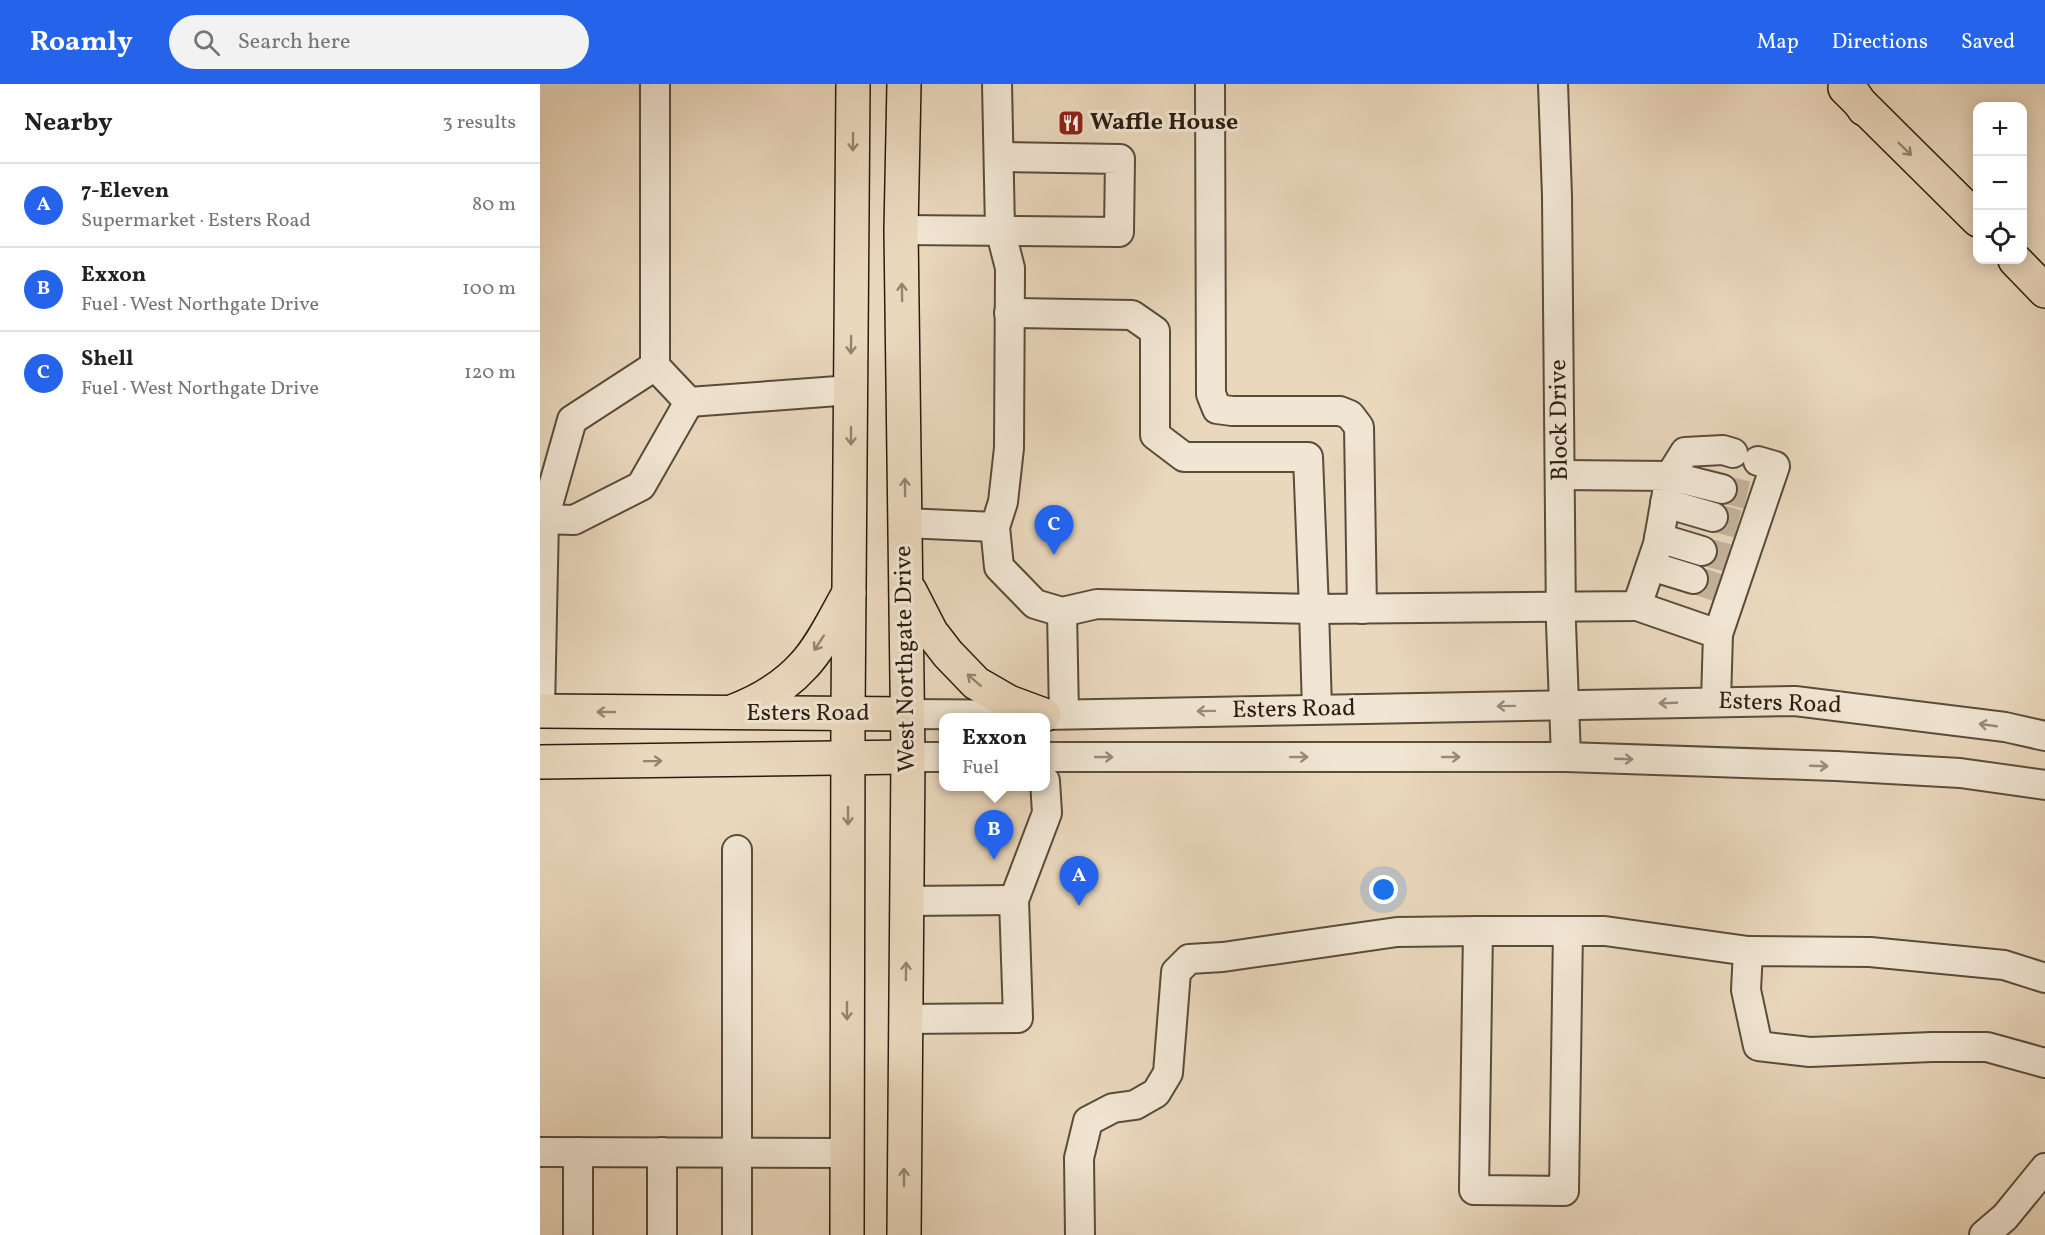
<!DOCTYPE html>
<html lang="en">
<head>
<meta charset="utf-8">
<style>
  body { margin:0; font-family:Vollkorn,serif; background:#f2f2f2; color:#202124 }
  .controls { position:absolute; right:18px; top:18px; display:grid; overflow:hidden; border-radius:12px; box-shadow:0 3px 15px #0003 }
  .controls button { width:54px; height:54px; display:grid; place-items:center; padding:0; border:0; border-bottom:2px solid #e0e0e0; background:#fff; color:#202124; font:30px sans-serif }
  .you { position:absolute; left:844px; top:806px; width:21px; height:21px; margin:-15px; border:4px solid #fff; border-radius:50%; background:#1a73e8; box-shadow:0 0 0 9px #1a73e833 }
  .badge { display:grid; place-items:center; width:39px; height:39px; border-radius:50%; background:#2563eb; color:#fff; font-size:20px; font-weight:700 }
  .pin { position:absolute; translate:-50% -50px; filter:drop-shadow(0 2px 3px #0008) }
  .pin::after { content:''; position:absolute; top:32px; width:21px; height:18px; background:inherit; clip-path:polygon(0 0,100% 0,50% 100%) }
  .popup { position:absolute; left:399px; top:629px; width:111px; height:78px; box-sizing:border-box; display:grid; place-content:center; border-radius:12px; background:#fff; filter:drop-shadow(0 2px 4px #0005); font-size:20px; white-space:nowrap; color:#757577 }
  .popup b { font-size:22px; color:#202124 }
  .popup::after { content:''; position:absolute; left:50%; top:100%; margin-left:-12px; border:12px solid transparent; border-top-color:#fff }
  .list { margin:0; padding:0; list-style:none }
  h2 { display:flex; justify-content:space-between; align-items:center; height:78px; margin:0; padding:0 24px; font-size:26px }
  h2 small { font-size:20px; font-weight:400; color:#757577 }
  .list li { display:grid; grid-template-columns:39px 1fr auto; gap:18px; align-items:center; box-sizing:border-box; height:84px; padding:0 24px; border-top:2px solid #e0e0e0 }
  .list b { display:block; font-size:22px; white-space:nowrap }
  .list p { margin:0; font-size:20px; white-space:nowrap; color:#757577 }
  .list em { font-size:20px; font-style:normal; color:#757577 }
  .icon { flex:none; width:33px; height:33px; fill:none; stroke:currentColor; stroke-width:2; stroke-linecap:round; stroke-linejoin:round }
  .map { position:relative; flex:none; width:1505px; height:1151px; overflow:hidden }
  header { display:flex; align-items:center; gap:36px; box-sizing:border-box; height:84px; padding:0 30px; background:#2563eb; color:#fff }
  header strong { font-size:28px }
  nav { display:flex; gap:33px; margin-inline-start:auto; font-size:21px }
  .search { width:420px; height:54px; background:#f2f2f2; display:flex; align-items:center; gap:15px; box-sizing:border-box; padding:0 21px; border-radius:33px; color:#757577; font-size:22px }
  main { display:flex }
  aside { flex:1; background:#fff }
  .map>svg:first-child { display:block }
</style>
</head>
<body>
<header>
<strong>Roamly</strong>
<div class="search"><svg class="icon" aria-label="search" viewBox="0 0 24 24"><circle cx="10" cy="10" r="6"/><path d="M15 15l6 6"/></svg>Search here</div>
<nav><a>Map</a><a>Directions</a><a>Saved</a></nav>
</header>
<main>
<aside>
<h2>Nearby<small>3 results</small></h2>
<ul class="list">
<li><span class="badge">A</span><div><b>7-Eleven</b><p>Supermarket · Esters Road</p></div><em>80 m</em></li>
<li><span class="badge">B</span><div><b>Exxon</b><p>Fuel · West Northgate Drive</p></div><em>100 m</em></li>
<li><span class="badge">C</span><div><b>Shell</b><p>Fuel · West Northgate Drive</p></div><em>120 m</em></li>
</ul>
</aside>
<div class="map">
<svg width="1505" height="1151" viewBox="0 0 1505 1151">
  <rect width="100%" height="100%" fill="#ead8bd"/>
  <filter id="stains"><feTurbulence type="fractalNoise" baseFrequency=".00333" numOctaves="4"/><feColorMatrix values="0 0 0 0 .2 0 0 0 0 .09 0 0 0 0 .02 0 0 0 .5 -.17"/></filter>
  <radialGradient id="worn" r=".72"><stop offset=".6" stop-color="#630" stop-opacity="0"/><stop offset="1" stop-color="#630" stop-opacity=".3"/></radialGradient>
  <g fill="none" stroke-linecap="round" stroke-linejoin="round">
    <g stroke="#c3b39a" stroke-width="28" stroke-dasharray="28 14" stroke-linecap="butt">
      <path d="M 1182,405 L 1207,411"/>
      <path d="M 1173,433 L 1198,440"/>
      <path d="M 1162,467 L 1188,474"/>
      <path d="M 1153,495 L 1178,504"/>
    </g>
    <g stroke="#594c3b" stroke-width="32">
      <g id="minor">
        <path d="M 115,0 L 115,282 L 149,318"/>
        <path d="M 457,0 L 460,145 L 470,184 L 469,364 L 463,418 L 455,443 L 459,483 L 495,520 L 522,528 L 557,520 L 774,525 L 777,625"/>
        <path d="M 670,0 L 671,310 L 677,325 L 692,327 L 800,327 L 810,331 L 819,343 L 822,525"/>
        <path d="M 1013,0 L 1017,112 L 1021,540 L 1026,673"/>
        <path d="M 361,146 L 579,148 L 580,75 L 460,73"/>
        <path d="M 469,229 L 592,231 L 615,247 L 615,351 L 644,373 L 768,373 L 774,525 L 1097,522 L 1118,460 L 1130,392 L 1021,391"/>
        <path d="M 149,318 L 311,306"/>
        <path d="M 1182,405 L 1130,392 L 1145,368 L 1183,366 L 1193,369"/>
        <path d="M 1125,419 L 1173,433"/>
        <path d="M 0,435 L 34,436 L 101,402 L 149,318"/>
        <path d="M 365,439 L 455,443"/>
        <path d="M 1119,454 L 1162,467"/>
        <path d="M 1111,482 L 1153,495"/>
        <path d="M 1097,522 L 1178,550 L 1176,617"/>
        <path d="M 522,528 L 524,630"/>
        <path d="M 1178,550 L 1235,382 L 1218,377"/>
        <path d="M 0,625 L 4,435 L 32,336 L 115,282"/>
        <path d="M 367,630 L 504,631 L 1255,617 L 1465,643 L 1505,652"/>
        <path d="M 368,673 L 403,673"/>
        <path d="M 505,673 L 1026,673 L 1296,682 L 1420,689 L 1505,701"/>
        <path d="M 197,766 L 197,1151"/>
        <path d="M 366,817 L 474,816"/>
        <path d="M 938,847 L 934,1106 L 1024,1107 L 1028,847"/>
        <path d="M 1505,894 L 1464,881 L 1330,868 L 1208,867 L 1206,906 L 1218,962 L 1270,968 L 1392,963 L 1447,963 L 1505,979"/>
        <path d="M 365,935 L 478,934 L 474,816 L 507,729 L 505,697"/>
        <path d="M 0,1068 L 307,1069"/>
        <path d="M 38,1068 L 38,1151"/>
        <path d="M 122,1068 L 122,1151"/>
        <path d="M 540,1151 L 539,1074 L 548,1037 L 573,1024 L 595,1021 L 616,1009 L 628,989 L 636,888 L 649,875 L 683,873 L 857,848 L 938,847 L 1065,847 L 1208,867"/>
        <path d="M 1444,1151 L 1465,1133 L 1505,1084"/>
      </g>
    </g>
    <g stroke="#291d10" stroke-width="36">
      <g id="major">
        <path d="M 364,0 L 361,146 L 368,673 L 364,1151"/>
        <path d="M 1305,4 L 1438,136"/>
        <path d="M 1475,176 L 1505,207"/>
        <path d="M 370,507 L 391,548 L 408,570 L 436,599 L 469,618 L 504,631"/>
        <path d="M 0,627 L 367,630"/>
        <path d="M 194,627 C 220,617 246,601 264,581 C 282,562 296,531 309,509"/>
        <path d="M 0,678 L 368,673"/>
        <path d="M 307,1151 L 308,630 L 313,0"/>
      </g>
    </g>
    <g stroke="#291d10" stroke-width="36">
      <path id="highway" d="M 1307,0 L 1324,25"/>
    </g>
    <use href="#minor" stroke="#f1e6d4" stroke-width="28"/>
    <use href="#major" stroke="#ead8bd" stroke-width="33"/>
    <use href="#highway" stroke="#ead8bd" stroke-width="33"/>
  </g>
  <defs><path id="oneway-shaft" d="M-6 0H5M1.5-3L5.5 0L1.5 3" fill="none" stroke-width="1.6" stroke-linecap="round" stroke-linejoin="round" transform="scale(1.5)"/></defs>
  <g stroke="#93846f">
    <use href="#oneway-shaft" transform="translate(313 58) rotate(91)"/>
    <use href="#oneway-shaft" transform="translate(1365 65) rotate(44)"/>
    <use href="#oneway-shaft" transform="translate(362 208) rotate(-91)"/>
    <use href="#oneway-shaft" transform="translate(311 261) rotate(91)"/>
    <use href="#oneway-shaft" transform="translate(311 352) rotate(90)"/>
    <use href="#oneway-shaft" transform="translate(365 403) rotate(-91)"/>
    <use href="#oneway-shaft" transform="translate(279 559) rotate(123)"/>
    <use href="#oneway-shaft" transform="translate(434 596) rotate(-139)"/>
    <use href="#oneway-shaft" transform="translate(66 628) rotate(-180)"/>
    <use href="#oneway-shaft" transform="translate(113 677) rotate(-1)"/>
    <use href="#oneway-shaft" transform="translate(308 732) rotate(90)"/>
    <use href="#oneway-shaft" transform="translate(366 887) rotate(-89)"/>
    <use href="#oneway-shaft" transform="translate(307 927) rotate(90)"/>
    <use href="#oneway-shaft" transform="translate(364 1093) rotate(-90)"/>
  </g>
  <g stroke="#978c7c">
    <use href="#oneway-shaft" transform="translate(1128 619) rotate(178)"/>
    <use href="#oneway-shaft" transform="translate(966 622) rotate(179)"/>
    <use href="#oneway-shaft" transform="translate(666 627) rotate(179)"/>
    <use href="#oneway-shaft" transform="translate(1448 641) rotate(-172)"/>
    <use href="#oneway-shaft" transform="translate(564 673)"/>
    <use href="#oneway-shaft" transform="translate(759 673)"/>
    <use href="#oneway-shaft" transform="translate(911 673)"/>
    <use href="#oneway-shaft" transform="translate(1084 675) rotate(2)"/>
    <use href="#oneway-shaft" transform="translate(1279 682) rotate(2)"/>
  </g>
  <defs>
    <g id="restaurant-square" transform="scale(1.35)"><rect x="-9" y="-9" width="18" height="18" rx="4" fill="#8f2418" stroke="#f1e6d4"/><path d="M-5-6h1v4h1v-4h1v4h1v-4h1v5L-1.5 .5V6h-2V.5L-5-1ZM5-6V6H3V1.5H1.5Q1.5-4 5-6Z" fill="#fff"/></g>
  </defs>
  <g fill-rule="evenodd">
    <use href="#restaurant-square" x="531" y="39"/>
  </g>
  <g text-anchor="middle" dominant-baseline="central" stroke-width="6" stroke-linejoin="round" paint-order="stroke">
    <g font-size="24" font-weight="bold" fill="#291d10" stroke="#f1e6d4" text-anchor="start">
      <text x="550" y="39">Waffle House</text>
    </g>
    <g font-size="24" fill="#291d10" stroke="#f1e6d4">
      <text transform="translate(1020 336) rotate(-91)">Block Drive</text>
      <text transform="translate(366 575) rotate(-91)">West Northgate Drive</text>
      <text transform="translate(1240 620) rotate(2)">Esters Road</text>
      <text transform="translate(754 626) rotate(-1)">Esters Road</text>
      <text x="268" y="630">Esters Road</text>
    </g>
  </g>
  <rect width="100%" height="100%" filter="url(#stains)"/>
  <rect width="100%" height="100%" fill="url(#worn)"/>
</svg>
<div class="controls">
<button>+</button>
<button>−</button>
<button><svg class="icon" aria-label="locate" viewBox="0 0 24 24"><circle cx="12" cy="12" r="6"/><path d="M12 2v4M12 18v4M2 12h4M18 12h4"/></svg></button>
</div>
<div class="you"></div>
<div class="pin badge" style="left:539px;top:822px">A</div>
<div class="pin badge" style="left:454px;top:776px">B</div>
<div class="popup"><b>Exxon</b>Fuel</div>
<div class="pin badge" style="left:514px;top:471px">C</div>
</div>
</main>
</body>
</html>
